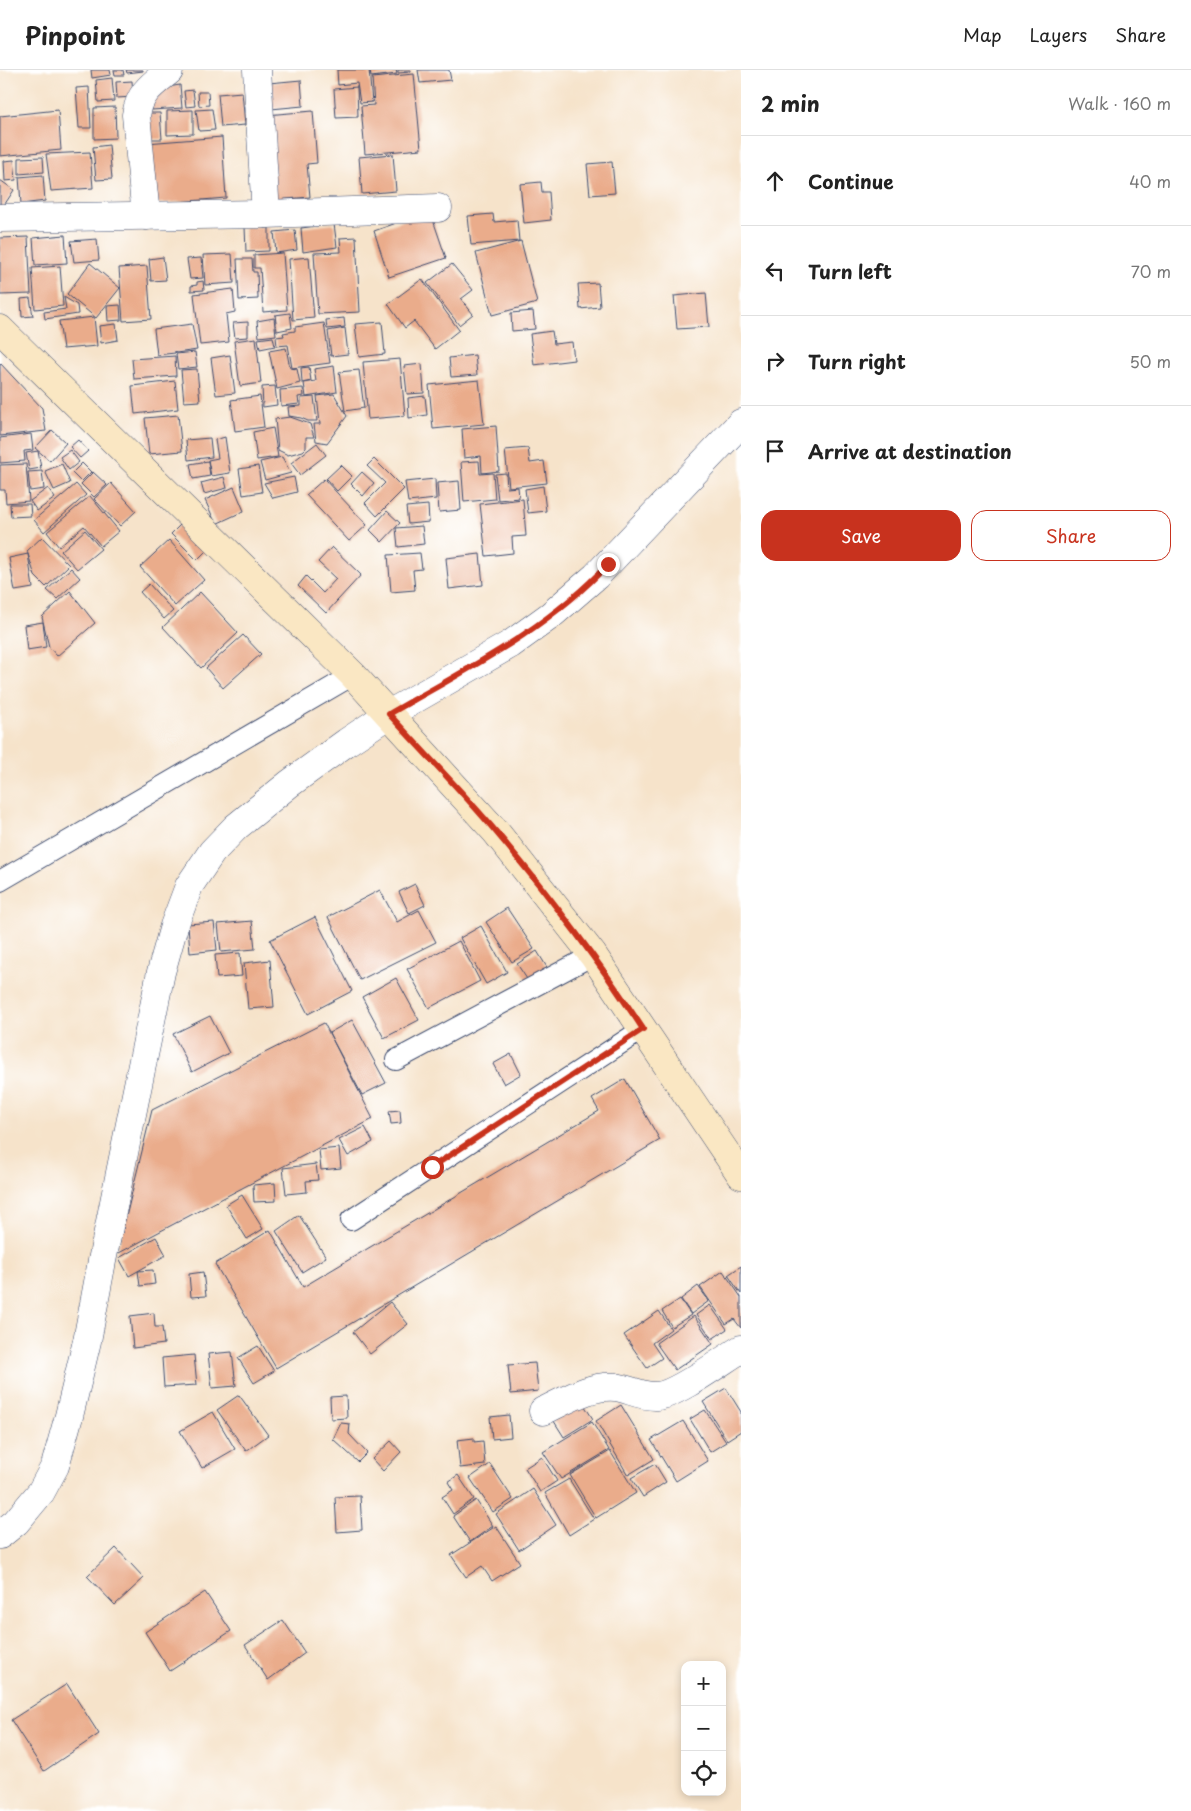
<!DOCTYPE html>
<html lang="en">
<head>
<meta charset="utf-8">
<style>
  body { margin:0; font-family:"Playpen Sans",sans-serif; background:#f2f2f2; color:#222 }
  .controls { position:absolute; right:15px; bottom:15px; display:grid; overflow:hidden; border-radius:10px; box-shadow:0 2px 8px #0003 }
  .controls button { width:45px; height:45px; display:grid; place-items:center; padding:0; border:0; border-bottom:1px solid #e0e0e0; background:#fff; color:#222; font:25px sans-serif }
  .stop { position:absolute; width:15px; height:15px; margin:-11px; border:4px solid #c8321e; border-radius:50%; background:#fff }
  .stop.end { background:#c8321e; border-color:#fff; box-shadow:0 1px 5px #0008 }
  .list { margin:0; padding:0; list-style:none }
  h2 { display:flex; justify-content:space-between; align-items:center; height:65px; margin:0; padding:0 20px; font-size:21px }
  h2 small { font-size:16px; font-weight:400; color:#767676 }
  .list li { display:grid; grid-template-columns:32px 1fr auto; gap:15px; align-items:center; box-sizing:border-box; height:90px; padding:0 20px; border-top:1px solid #e0e0e0 }
  .list b { display:block; font-size:19px; white-space:nowrap }
  .list em { font-size:16px; font-style:normal; color:#767676 }
  .actions { display:flex; gap:10px; padding:15px 20px }
  .actions a { flex:1; padding:11px 0; border:1px solid #c8321e; border-radius:15px; text-align:center; font-size:18px; color:#c8321e }
  .actions .main { background:#c8321e; color:#fff }
  .icon { flex:none; width:28px; height:28px; fill:none; stroke:currentColor; stroke-width:2; stroke-linecap:round; stroke-linejoin:round }
  .map { position:relative; flex:none; width:741px; height:1741px; overflow:hidden }
  header { display:flex; align-items:center; gap:30px; box-sizing:border-box; height:70px; padding:0 25px; background:#fff; border-bottom:1px solid #e0e0e0 }
  header strong { font-size:24px }
  nav { display:flex; gap:28px; margin-inline-start:auto; font-size:18px }
  main { display:flex }
  aside { flex:1; background:#fff }
  .map>svg:first-child { display:block }
</style>
</head>
<body>
<header>
<strong>Pinpoint</strong>
<nav><a>Map</a><a>Layers</a><a>Share</a></nav>
</header>
<main>
<div class="map">
<svg width="741" height="1741" viewBox="0 0 741 1741">
  <rect width="100%" height="100%" fill="#fff"/>
  <filter id="ink" filterUnits="userSpaceOnUse"><feTurbulence type="fractalNoise" baseFrequency=".02" numOctaves="2"/><feDisplacementMap in="SourceGraphic" scale="10" xChannelSelector="R" yChannelSelector="G"/><feConvolveMatrix kernelMatrix="1 2 1 2 8 2 1 2 1" color-interpolation-filters="sRGB"/></filter>
  <filter id="wash" filterUnits="userSpaceOnUse"><feTurbulence type="fractalNoise" baseFrequency=".0096" numOctaves="4" result="noise"/><feDisplacementMap in="SourceGraphic" scale="20" xChannelSelector="R" yChannelSelector="G"/><feGaussianBlur stdDeviation="1.12" result="paint"/><feColorMatrix in="noise" values="0 0 0 0 0 0 0 0 0 0 0 0 0 0 0 0 0 1.4 0 .05"/><feComposite in="paint" operator="in"/></filter>
  <g filter="url(#wash)">
    <rect width="100%" height="100%" fill="#f6e3ca"/>
    <g id="blocks">
      <g fill="#eaac8b">
        <path d="M 91,0 L 110,0 L 111,5 L 92,8 Z"/>
        <path d="M 114,0 L 123,0 L 124,5 L 115,5 Z"/>
        <path d="M 126,0 L 143,0 L 143,1 L 127,3 Z"/>
        <path d="M 337,0 L 369,0 L 372,32 L 360,33 L 357,13 L 338,15 Z"/>
        <path d="M 370,0 L 396,0 L 397,4 L 371,7 Z"/>
        <path d="M 398,0 L 411,0 L 411,2 L 398,3 Z"/>
        <path d="M 418,0 L 449,0 L 451,10 L 420,13 Z"/>
        <path d="M 414,4 L 421,79 L 365,84 L 361,36 L 374,35 L 372,8 Z"/>
        <path d="M 112,8 L 114,31 L 98,32 L 96,10 Z"/>
        <path d="M 301,10 L 303,36 L 271,39 L 269,13 Z"/>
        <path d="M 132,11 L 133,27 L 117,28 L 116,12 Z"/>
        <path d="M 180,15 L 182,38 L 152,40 L 152,26 L 162,18 Z"/>
        <path d="M 89,17 L 91,58 L 79,58 L 76,18 Z"/>
        <path d="M 357,17 L 358,47 L 336,48 L 334,19 Z"/>
        <path d="M 193,20 L 195,36 L 186,37 L 184,21 Z"/>
        <path d="M 198,22 L 208,22 L 209,35 L 199,36 Z"/>
        <path d="M 242,22 L 245,55 L 221,57 L 218,24 Z"/>
        <path d="M 115,37 L 116,68 L 94,69 L 94,38 Z"/>
        <path d="M 212,39 L 215,60 L 199,61 L 196,40 Z"/>
        <path d="M 58,40 L 61,80 L 0,86 L 0,46 Z"/>
        <path d="M 193,40 L 193,64 L 167,65 L 167,41 Z"/>
        <path d="M 313,41 L 317,93 L 307,94 L 310,127 L 274,130 L 266,45 Z"/>
        <path d="M 144,43 L 160,43 L 162,69 L 146,69 Z"/>
        <path d="M 222,67 L 226,128 L 152,134 L 146,73 Z"/>
        <path d="M 109,75 L 112,109 L 96,110 L 93,77 Z"/>
        <path d="M 90,82 L 93,118 L 51,121 L 46,84 Z"/>
        <path d="M 393,84 L 396,121 L 362,124 L 359,87 Z"/>
        <path d="M 43,87 L 44,102 L 19,104 L 19,88 Z"/>
        <path d="M 14,90 L 16,110 L 5,111 L 4,91 Z"/>
        <path d="M 612,92 L 615,123 L 590,125 L 587,94 Z"/>
        <path d="M 43,105 L 45,131 L 21,134 L 19,107 Z"/>
        <path d="M 0,110 L 14,120 L 1,140 L 0,139 Z"/>
        <path d="M 541,112 L 542,122 L 549,122 L 551,150 L 524,153 L 520,114 Z"/>
        <path d="M 430,141 L 446,188 L 389,207 L 374,161 Z"/>
        <path d="M 493,144 L 494,152 L 517,150 L 519,171 L 471,175 L 468,146 Z"/>
        <path d="M 334,154 L 337,177 L 303,182 L 301,158 Z"/>
        <path d="M 245,157 L 269,157 L 269,181 L 246,182 Z"/>
        <path d="M 295,160 L 297,180 L 276,183 L 274,162 Z"/>
        <path d="M 65,165 L 67,193 L 35,195 L 33,168 Z"/>
        <path d="M 28,167 L 31,224 L 0,225 L 0,168 Z"/>
        <path d="M 356,167 L 360,242 L 318,244 L 314,183 L 341,182 L 340,168 Z"/>
        <path d="M 97,169 L 99,190 L 74,192 L 71,171 Z"/>
        <path d="M 521,171 L 537,233 L 492,245 L 476,183 Z"/>
        <path d="M 283,183 L 287,240 L 263,242 L 260,198 L 254,198 L 254,185 Z"/>
        <path d="M 232,184 L 234,213 L 205,215 L 203,185 Z"/>
        <path d="M 163,187 L 166,210 L 151,211 L 149,189 Z"/>
        <path d="M 309,187 L 314,248 L 293,250 L 289,189 Z"/>
        <path d="M 201,188 L 203,208 L 190,209 L 187,189 Z"/>
        <path d="M 237,189 L 252,189 L 253,202 L 257,202 L 258,229 L 239,230 Z"/>
        <path d="M 90,193 L 120,218 L 96,248 L 67,224 Z"/>
        <path d="M 452,194 L 473,220 L 461,229 L 473,244 L 459,255 L 427,213 Z"/>
        <path d="M 60,196 L 63,236 L 35,239 L 32,198 Z"/>
        <path d="M 147,196 L 151,249 L 123,251 L 119,198 Z"/>
        <path d="M 422,209 L 459,260 L 435,279 L 414,251 L 405,258 L 388,234 Z"/>
        <path d="M 203,211 L 204,220 L 191,221 L 191,216 L 197,215 L 197,212 Z"/>
        <path d="M 598,213 L 600,237 L 580,239 L 578,214 Z"/>
        <path d="M 233,219 L 235,242 L 226,244 L 229,272 L 200,275 L 194,224 Z"/>
        <path d="M 706,223 L 709,257 L 677,259 L 674,226 Z"/>
        <path d="M 64,227 L 77,235 L 78,244 L 45,249 L 44,242 L 66,239 Z"/>
        <path d="M 30,228 L 33,246 L 22,247 L 21,229 Z"/>
        <path d="M 120,235 L 121,250 L 108,251 L 107,236 Z"/>
        <path d="M 533,241 L 535,259 L 512,261 L 511,243 Z"/>
        <path d="M 290,243 L 292,258 L 277,261 L 275,245 Z"/>
        <path d="M 94,247 L 97,276 L 63,279 L 59,251 Z"/>
        <path d="M 274,248 L 276,265 L 259,267 L 257,251 Z"/>
        <path d="M 344,248 L 345,257 L 327,259 L 326,250 Z"/>
        <path d="M 248,252 L 248,267 L 235,268 L 233,253 Z"/>
        <path d="M 382,252 L 385,284 L 359,287 L 355,254 Z"/>
        <path d="M 324,253 L 330,293 L 292,298 L 288,275 L 277,276 L 276,267 L 284,266 L 283,263 L 295,261 L 295,257 Z"/>
        <path d="M 116,254 L 118,270 L 101,273 L 99,256 Z"/>
        <path d="M 192,254 L 197,280 L 176,283 L 175,281 L 175,283 L 157,285 L 154,259 Z"/>
        <path d="M 345,258 L 348,284 L 331,286 L 328,261 Z"/>
        <path d="M 552,261 L 554,274 L 572,272 L 574,290 L 534,295 L 530,264 Z"/>
        <path d="M 273,267 L 275,276 L 260,279 L 258,269 Z"/>
        <path d="M 256,268 L 261,313 L 240,316 L 234,271 Z"/>
        <path d="M 286,278 L 290,298 L 297,299 L 300,313 L 277,319 L 269,281 Z"/>
        <path d="M 195,282 L 197,297 L 178,299 L 176,284 Z"/>
        <path d="M 230,285 L 235,323 L 216,325 L 211,288 Z"/>
        <path d="M 475,285 L 477,305 L 451,307 L 449,288 Z"/>
        <path d="M 175,286 L 176,306 L 134,309 L 132,289 Z"/>
        <path d="M 400,289 L 405,346 L 368,349 L 363,292 Z"/>
        <path d="M 0,293 L 42,338 L 46,361 L 0,366 Z"/>
        <path d="M 422,294 L 424,323 L 407,324 L 404,296 Z"/>
        <path d="M 334,296 L 337,322 L 306,327 L 304,313 L 316,311 L 314,299 Z"/>
        <path d="M 309,297 L 311,311 L 302,313 L 301,298 Z"/>
        <path d="M 197,299 L 200,331 L 184,332 L 181,300 Z"/>
        <path d="M 359,300 L 364,338 L 345,341 L 339,302 Z"/>
        <path d="M 479,310 L 484,354 L 433,359 L 429,315 Z"/>
        <path d="M 175,311 L 178,339 L 135,344 L 132,316 Z"/>
        <path d="M 275,316 L 277,335 L 263,337 L 262,317 Z"/>
        <path d="M 303,318 L 304,326 L 298,327 L 299,334 L 281,336 L 280,320 Z"/>
        <path d="M 334,324 L 347,346 L 327,373 L 316,371 L 314,354 L 320,354 L 317,326 Z"/>
        <path d="M 260,326 L 264,357 L 235,361 L 231,330 Z"/>
        <path d="M 425,326 L 427,345 L 409,348 L 408,328 Z"/>
        <path d="M 314,327 L 317,351 L 308,351 L 301,348 L 289,346 L 288,337 L 301,336 L 301,328 Z"/>
        <path d="M 178,345 L 182,381 L 149,384 L 145,348 Z"/>
        <path d="M 290,347 L 310,354 L 314,367 L 306,367 L 306,378 L 303,381 L 288,385 L 278,380 L 275,349 Z"/>
        <path d="M 496,356 L 499,401 L 482,403 L 481,386 L 464,388 L 462,359 Z"/>
        <path d="M 273,358 L 278,387 L 257,390 L 253,362 Z"/>
        <path d="M 52,360 L 66,373 L 50,391 L 35,378 Z"/>
        <path d="M 31,364 L 33,380 L 24,381 L 25,391 L 0,393 L 0,368 Z"/>
        <path d="M 225,367 L 230,403 L 211,406 L 208,390 L 218,388 L 215,370 Z"/>
        <path d="M 210,368 L 212,387 L 188,390 L 186,370 Z"/>
        <path d="M 78,370 L 88,381 L 80,388 L 70,377 Z"/>
        <path d="M 317,373 L 326,385 L 300,405 L 291,393 Z"/>
        <path d="M 528,378 L 530,393 L 544,391 L 547,413 L 509,417 L 505,380 Z"/>
        <path d="M 70,380 L 79,392 L 69,400 L 60,387 Z"/>
        <path d="M 38,381 L 41,398 L 29,400 L 26,383 Z"/>
        <path d="M 282,387 L 291,403 L 265,410 L 260,392 Z"/>
        <path d="M 374,389 L 404,419 L 377,446 L 365,433 L 385,413 L 367,396 Z"/>
        <path d="M 208,391 L 210,406 L 193,409 L 190,394 Z"/>
        <path d="M 479,391 L 480,404 L 493,403 L 495,429 L 464,432 L 461,392 Z"/>
        <path d="M 82,393 L 91,402 L 81,412 L 72,403 Z"/>
        <path d="M 26,394 L 29,431 L 6,433 L 5,420 L 0,420 L 0,395 Z"/>
        <path d="M 62,394 L 70,413 L 54,420 L 45,401 Z"/>
        <path d="M 341,395 L 352,406 L 337,421 L 326,409 Z"/>
        <path d="M 258,396 L 262,422 L 243,425 L 239,399 Z"/>
        <path d="M 42,401 L 44,419 L 30,421 L 28,402 Z"/>
        <path d="M 93,402 L 107,415 L 94,427 L 81,414 Z"/>
        <path d="M 362,402 L 374,413 L 363,426 L 351,414 Z"/>
        <path d="M 506,403 L 507,418 L 518,417 L 519,428 L 498,430 L 495,404 Z"/>
        <path d="M 224,407 L 227,418 L 204,424 L 201,413 Z"/>
        <path d="M 294,407 L 297,422 L 273,428 L 264,413 Z"/>
        <path d="M 324,409 L 367,455 L 349,471 L 306,425 Z"/>
        <path d="M 435,409 L 436,429 L 408,432 L 405,412 Z"/>
        <path d="M 459,411 L 461,440 L 439,442 L 437,413 Z"/>
        <path d="M 111,413 L 136,441 L 120,456 L 94,429 Z"/>
        <path d="M 76,414 L 86,425 L 44,462 L 34,450 Z"/>
        <path d="M 543,416 L 546,441 L 528,443 L 525,419 Z"/>
        <path d="M 234,417 L 244,441 L 216,454 L 205,430 Z"/>
        <path d="M 48,418 L 55,428 L 37,441 L 30,431 Z"/>
        <path d="M 90,426 L 119,461 L 101,476 L 84,456 L 59,477 L 47,462 Z"/>
        <path d="M 523,429 L 526,466 L 512,467 L 513,483 L 486,486 L 480,434 Z"/>
        <path d="M 10,434 L 30,434 L 31,446 L 11,447 Z"/>
        <path d="M 428,435 L 429,452 L 408,454 L 406,437 Z"/>
        <path d="M 387,441 L 400,453 L 382,472 L 370,460 Z"/>
        <path d="M 182,453 L 208,479 L 197,490 L 171,464 Z"/>
        <path d="M 422,456 L 424,474 L 398,477 L 396,458 Z"/>
        <path d="M 85,460 L 101,479 L 77,499 L 61,481 Z"/>
        <path d="M 42,467 L 69,495 L 46,517 L 35,506 L 27,481 Z"/>
        <path d="M 169,470 L 204,510 L 175,536 L 140,497 Z"/>
        <path d="M 332,477 L 361,505 L 326,543 L 298,516 L 306,506 L 323,523 L 336,509 L 318,492 Z"/>
        <path d="M 420,483 L 422,499 L 413,500 L 415,520 L 391,522 L 388,485 Z"/>
        <path d="M 28,484 L 33,518 L 15,521 L 9,488 Z"/>
        <path d="M 480,484 L 483,515 L 449,519 L 446,488 Z"/>
        <path d="M 71,498 L 80,508 L 57,529 L 47,520 Z"/>
        <path d="M 149,514 L 173,541 L 164,549 L 140,522 Z"/>
        <path d="M 70,521 L 95,553 L 57,586 L 49,577 L 42,547 Z"/>
        <path d="M 200,522 L 238,563 L 201,598 L 163,557 Z"/>
        <path d="M 43,552 L 46,577 L 27,580 L 24,555 Z"/>
        <path d="M 243,565 L 261,584 L 223,618 L 206,598 Z"/>
        <path d="M 415,814 L 425,835 L 409,843 L 399,822 Z"/>
        <path d="M 380,820 L 397,852 L 419,840 L 436,872 L 360,910 L 328,847 Z"/>
        <path d="M 507,838 L 534,879 L 512,892 L 486,852 Z"/>
        <path d="M 315,847 L 352,921 L 308,944 L 270,870 Z"/>
        <path d="M 252,851 L 255,879 L 221,882 L 218,854 Z"/>
        <path d="M 214,852 L 217,880 L 190,883 L 188,854 Z"/>
        <path d="M 481,856 L 507,902 L 486,914 L 460,868 Z"/>
        <path d="M 459,871 L 480,911 L 429,938 L 407,899 Z"/>
        <path d="M 537,881 L 548,899 L 529,912 L 517,894 Z"/>
        <path d="M 240,883 L 242,906 L 217,908 L 215,885 Z"/>
        <path d="M 270,890 L 274,937 L 248,939 L 244,893 Z"/>
        <path d="M 396,908 L 419,950 L 384,968 L 362,927 Z"/>
        <path d="M 210,946 L 229,983 L 192,1002 L 173,964 Z"/>
        <path d="M 352,950 L 386,1013 L 362,1025 L 329,963 Z"/>
        <path d="M 324,953 L 373,1049 L 117,1184 L 152,1040 Z"/>
        <path d="M 511,984 L 521,1004 L 504,1014 L 493,994 Z"/>
        <path d="M 625,1009 L 660,1070 L 276,1298 L 215,1194 L 270,1160 L 303,1217 L 599,1041 L 592,1029 Z"/>
        <path d="M 400,1040 L 401,1053 L 391,1054 L 389,1041 Z"/>
        <path d="M 365,1057 L 373,1072 L 348,1086 L 339,1070 Z"/>
        <path d="M 339,1078 L 341,1098 L 321,1100 L 319,1080 Z"/>
        <path d="M 316,1094 L 318,1110 L 306,1111 L 307,1122 L 286,1124 L 283,1098 Z"/>
        <path d="M 275,1113 L 276,1131 L 254,1132 L 253,1115 Z"/>
        <path d="M 242,1125 L 263,1159 L 247,1169 L 226,1135 Z"/>
        <path d="M 299,1145 L 326,1187 L 302,1202 L 276,1161 Z"/>
        <path d="M 156,1167 L 166,1185 L 129,1206 L 119,1188 Z"/>
        <path d="M 741,1196 L 741,1224 L 728,1205 Z"/>
        <path d="M 153,1200 L 155,1214 L 140,1216 L 138,1201 Z"/>
        <path d="M 723,1201 L 741,1227 L 741,1258 L 734,1249 L 726,1254 L 700,1217 Z"/>
        <path d="M 203,1202 L 206,1226 L 191,1227 L 189,1204 Z"/>
        <path d="M 698,1216 L 709,1231 L 691,1244 L 681,1229 Z"/>
        <path d="M 680,1229 L 691,1245 L 672,1257 L 662,1241 Z"/>
        <path d="M 390,1232 L 408,1254 L 370,1284 L 353,1262 Z"/>
        <path d="M 710,1235 L 727,1259 L 712,1269 L 696,1245 Z"/>
        <path d="M 659,1241 L 671,1259 L 652,1273 L 662,1288 L 647,1298 L 624,1265 Z"/>
        <path d="M 154,1243 L 155,1257 L 162,1257 L 164,1274 L 133,1278 L 130,1246 Z"/>
        <path d="M 694,1246 L 713,1274 L 675,1300 L 656,1273 Z"/>
        <path d="M 258,1276 L 274,1301 L 254,1313 L 238,1288 Z"/>
        <path d="M 232,1282 L 236,1316 L 212,1318 L 208,1284 Z"/>
        <path d="M 194,1285 L 197,1315 L 164,1317 L 162,1288 Z"/>
        <path d="M 535,1293 L 538,1321 L 511,1324 L 508,1295 Z"/>
        <path d="M 726,1318 L 741,1342 L 741,1361 L 727,1370 L 703,1332 Z"/>
        <path d="M 239,1325 L 268,1365 L 246,1381 L 217,1340 Z"/>
        <path d="M 346,1326 L 347,1348 L 331,1349 L 330,1327 Z"/>
        <path d="M 581,1330 L 593,1349 L 564,1367 L 552,1348 Z"/>
        <path d="M 621,1335 L 654,1389 L 628,1405 L 596,1351 Z"/>
        <path d="M 705,1340 L 726,1372 L 710,1382 L 690,1349 Z"/>
        <path d="M 213,1342 L 235,1379 L 202,1398 L 180,1361 Z"/>
        <path d="M 509,1345 L 511,1367 L 492,1369 L 490,1347 Z"/>
        <path d="M 683,1351 L 708,1391 L 676,1411 L 651,1370 Z"/>
        <path d="M 592,1352 L 609,1380 L 561,1409 L 543,1382 Z"/>
        <path d="M 341,1353 L 350,1354 L 349,1364 L 367,1383 L 358,1392 L 333,1369 Z"/>
        <path d="M 474,1368 L 474,1372 L 483,1371 L 485,1395 L 460,1398 L 457,1370 Z"/>
        <path d="M 391,1371 L 401,1382 L 383,1401 L 372,1389 Z"/>
        <path d="M 610,1381 L 636,1423 L 596,1448 L 570,1405 Z"/>
        <path d="M 542,1387 L 557,1411 L 540,1422 L 525,1398 Z"/>
        <path d="M 490,1394 L 513,1429 L 493,1442 L 470,1408 Z"/>
        <path d="M 655,1394 L 666,1412 L 643,1427 L 631,1408 Z"/>
        <path d="M 458,1405 L 474,1429 L 453,1444 L 442,1427 L 453,1420 L 448,1412 Z"/>
        <path d="M 569,1409 L 594,1449 L 569,1465 L 545,1423 Z"/>
        <path d="M 533,1419 L 556,1455 L 519,1480 L 496,1444 Z"/>
        <path d="M 360,1426 L 362,1460 L 337,1462 L 335,1427 Z"/>
        <path d="M 476,1430 L 493,1456 L 470,1472 L 453,1446 Z"/>
        <path d="M 496,1456 L 520,1493 L 492,1511 L 482,1496 L 466,1507 L 451,1485 Z"/>
        <path d="M 116,1478 L 144,1508 L 115,1535 L 87,1506 Z"/>
        <path d="M 205,1522 L 231,1561 L 170,1601 L 145,1562 Z"/>
        <path d="M 283,1550 L 305,1583 L 268,1610 L 245,1575 Z"/>
        <path d="M 67,1614 L 99,1664 L 44,1701 L 11,1650 Z"/>
      </g>
    </g>
  </g>
  <g filter="url(#ink)">
    <use href="#blocks" fill-opacity="0" stroke="#3c4a6e" stroke-width="1"/>
    <g fill="none" stroke-linecap="round" stroke-linejoin="round">
      <g stroke="#3c4a6e" stroke-width="22">
        <g id="service">
          <path d="M 0,811 L 353,605"/>
          <path d="M 396,990 L 593,885"/>
          <path d="M 351,1150 L 643,959"/>
        </g>
      </g>
      <g stroke="#3c4a6e" stroke-width="29">
        <g id="minor">
          <path d="M 257,0 L 266,144"/>
          <path d="M 146,146 L 136,45 C 140,22 152,15 169,1"/>
          <path d="M 0,148 L 266,144 L 438,138"/>
          <path d="M 543,1341 C 565,1331 591,1314 616,1317 C 629,1319 642,1327 657,1326 C 676,1325 723,1290 741,1279"/>
          <path d="M 0,1465 L 16,1452 L 41,1422 L 55,1396 L 69,1346 L 87,1271 L 102,1191 L 161,902 L 174,856 L 189,816 L 212,782 L 236,757 L 289,714 L 347,672 L 389,644 L 511,574 L 551,545 L 596,506 L 741,353"/>
        </g>
      </g>
      <g stroke="#3c4a6e" stroke-width="29">
        <path id="secondary" d="M 0,259 L 353,605 L 496,762 L 593,885 L 741,1105"/>
      </g>
      <use href="#service" stroke="#fff" stroke-width="20"/>
      <use href="#minor" stroke="#fff" stroke-width="28"/>
      <use href="#secondary" stroke="#fae7c3" stroke-width="28"/>
    </g>
  </g>
  <g fill="none" stroke-linecap="round" stroke-linejoin="round" filter="url(#ink)">
    <path stroke="#c8321e" stroke-width="6" d="M 432,1097 L 643,959 C 598,890 550,826 497,763 C 463,722 425,684 389,644 C 465,600 547,560 608,494"/>
  </g>
</svg>
<div class="controls">
<button>+</button>
<button>−</button>
<button><svg class="icon" aria-label="locate" viewBox="0 0 24 24"><circle cx="12" cy="12" r="6"/><path d="M12 2v4M12 18v4M2 12h4M18 12h4"/></svg></button>
</div>
<div class="stop" style="left:432px;top:1097px"></div>
<div class="stop end" style="left:608px;top:494px"></div>
</div>
<aside>
<h2>2 min<small>Walk · 160 m</small></h2>
<ul class="list">
<li><svg class="icon" aria-label="ahead" viewBox="0 0 24 24"><path d="M12 20V5M6 11l6-6 6 6"/></svg><div><b>Continue</b></div><em>40 m</em></li>
<li><svg class="icon" aria-label="left" viewBox="0 0 24 24"><path d="M17 20v-9H6M10 6l-5 5 5 5"/></svg><div><b>Turn left</b></div><em>70 m</em></li>
<li><svg class="icon" aria-label="right" viewBox="0 0 24 24"><path d="M7 20v-9h11M14 6l5 5-5 5"/></svg><div><b>Turn right</b></div><em>50 m</em></li>
<li><svg class="icon" aria-label="arrive" viewBox="0 0 24 24"><path d="M6 21V4h12l-3 4 3 4H6"/></svg><div><b>Arrive at destination</b></div></li>
</ul>
<div class="actions"><a class="main">Save</a><a>Share</a></div>
</aside>
</main>
</body>
</html>
